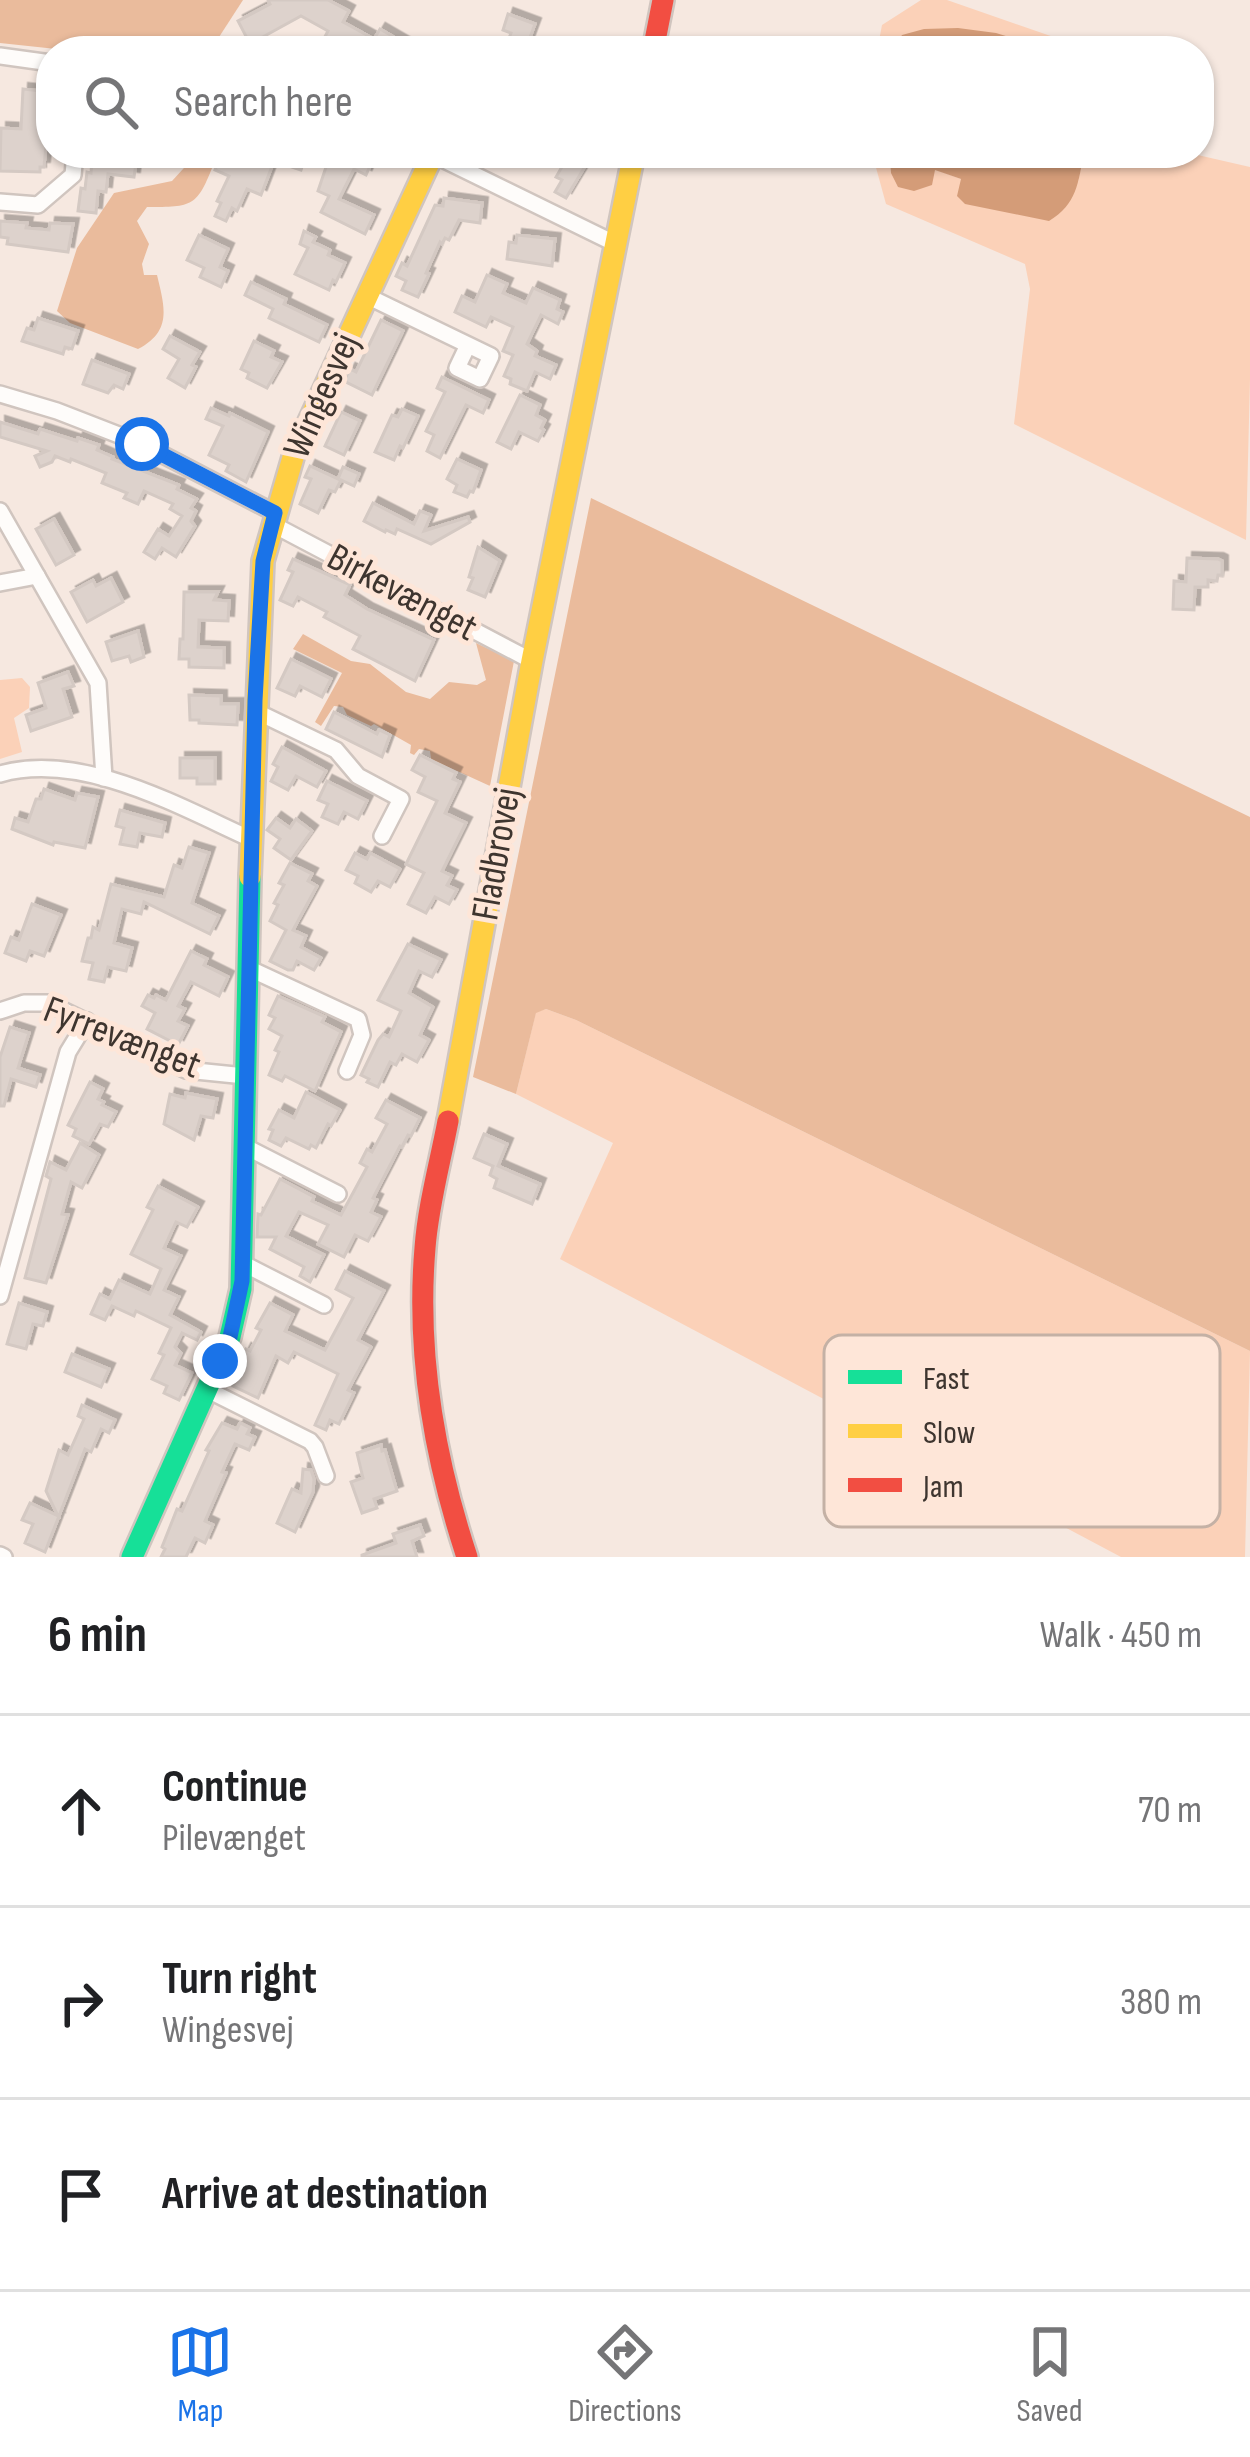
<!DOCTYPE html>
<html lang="en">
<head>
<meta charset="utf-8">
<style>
  body { margin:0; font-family:"Sofia Sans Condensed",sans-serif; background:#f2f2f2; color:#202124 }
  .stop { position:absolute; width:36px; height:36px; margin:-27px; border:9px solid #1a73e8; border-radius:50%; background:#fff }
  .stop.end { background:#1a73e8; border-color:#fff; box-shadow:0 3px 12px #0008 }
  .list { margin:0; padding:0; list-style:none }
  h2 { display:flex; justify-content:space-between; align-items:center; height:156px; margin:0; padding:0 48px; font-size:51px }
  h2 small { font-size:39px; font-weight:400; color:#757577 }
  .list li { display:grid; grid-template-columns:78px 1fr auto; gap:36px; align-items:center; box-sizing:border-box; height:192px; padding:0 48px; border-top:3px solid #e0e0e0 }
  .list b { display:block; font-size:45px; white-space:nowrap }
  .list p { margin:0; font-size:39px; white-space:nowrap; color:#757577 }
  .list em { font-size:39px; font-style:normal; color:#757577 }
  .icon { flex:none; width:66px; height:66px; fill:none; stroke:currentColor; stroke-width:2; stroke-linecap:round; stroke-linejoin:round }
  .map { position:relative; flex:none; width:1250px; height:1557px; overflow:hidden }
  .search { position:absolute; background:#fff; box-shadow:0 3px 9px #0004; left:36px; right:36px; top:36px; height:132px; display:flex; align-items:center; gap:30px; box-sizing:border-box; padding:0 42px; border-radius:48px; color:#757577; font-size:45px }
  .sheet { height:732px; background:#fff }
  nav { display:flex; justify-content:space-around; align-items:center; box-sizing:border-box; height:168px; border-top:3px solid #e0e0e0; background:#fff; font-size:33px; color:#757577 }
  nav a { display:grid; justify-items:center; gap:6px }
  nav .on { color:#1a73e8 }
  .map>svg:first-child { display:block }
</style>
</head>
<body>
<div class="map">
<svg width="1250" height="1557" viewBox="0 0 1250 1557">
  <defs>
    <filter id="shadow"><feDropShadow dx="5.5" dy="-5.5" stdDeviation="0" flood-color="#0004"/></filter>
  </defs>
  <rect width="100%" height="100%" fill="#f6e8e0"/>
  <g fill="#fbd1b8">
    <path d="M 921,0 L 947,0 L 1094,51 L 1021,51 L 1019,40 L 893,47 L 892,51 L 877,51 L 882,25 Z"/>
    <path d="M 872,153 L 889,153 L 891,173 L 934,169 L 961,179 L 1078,182 L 1084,153 L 1189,153 L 1250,167 L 1250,379 L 1246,540 L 1014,424 L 1030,289 L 1025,264 L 886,204 Z"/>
    <path d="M 22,678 L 30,687 L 29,708 L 14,718 L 22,752 L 0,759 L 0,680 Z"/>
    <path d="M 546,1009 L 576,1020 L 1250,1351 L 1245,1557 L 1121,1557 L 560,1259 L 613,1143 L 516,1094 L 536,1012 Z"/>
  </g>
  <g fill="#eabb9c">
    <path d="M 0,0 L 243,0 L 210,51 L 75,51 L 0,43 Z"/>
    <path d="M 194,157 L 214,163 C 197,207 193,207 147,207 L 137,221 L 149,244 L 142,264 L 144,275 L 157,275 C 165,308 172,331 138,349 L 70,323 L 57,311 L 77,248 L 114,193 L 172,181 Z"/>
    <path d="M 591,498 L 1250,817 L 1250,1351 L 576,1020 L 546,1009 L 536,1013 L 516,1094 L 473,1077 Z"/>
    <path d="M 303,634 L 351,661 L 370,664 L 406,692 L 430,699 L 449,682 L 477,685 L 486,680 L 476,643 L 514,661 L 490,786 L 431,759 L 430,751 L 419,749 L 414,755 L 410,753 L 411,745 L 374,724 L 371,726 L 347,715 L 343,707 L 334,706 L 321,726 L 315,722 L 342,673 L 293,649 Z"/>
  </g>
  <g fill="#d49c78">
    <path d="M 958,28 L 996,33 L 1019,40 L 1021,51 L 892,51 L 902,35 L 924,29 Z"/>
    <path d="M 889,153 L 1084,153 C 1078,183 1077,204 1049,221 L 965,204 L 957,196 L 961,179 L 935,170 L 932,185 L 914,191 L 898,187 L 891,173 Z"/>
  </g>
  <g fill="#ddd2cc" stroke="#d4c9c3" stroke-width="3" filter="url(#shadow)">
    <path d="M 268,0 L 328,0 L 349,11 L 343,22 L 374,39 L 380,29 L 418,51 L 325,51 L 328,47 L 321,44 L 328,31 L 301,16 L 250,44 L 238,21 L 270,4 Z"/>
    <path d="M 508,14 L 535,24 L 525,51 L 504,51 L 511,33 L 503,30 Z"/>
    <path d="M 23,89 L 51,92 L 51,123 L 48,123 L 44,167 L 40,167 L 40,172 L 0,171 L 1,128 L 21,129 Z"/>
    <path d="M 222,153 L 306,153 L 301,170 L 274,161 L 261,195 L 247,189 L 237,211 L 232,208 L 226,221 L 215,216 L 221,203 L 217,201 L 229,176 L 215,170 Z"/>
    <path d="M 341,153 L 376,153 L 366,175 L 354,169 L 339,199 L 374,215 L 365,234 L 321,212 L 329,196 L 318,191 L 328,161 L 336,165 Z"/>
    <path d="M 570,153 L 593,153 L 566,198 L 555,192 L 562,180 L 556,177 Z"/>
    <path d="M 92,158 L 136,163 L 134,177 L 108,174 L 106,192 L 98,191 L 96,213 L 78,211 L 81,188 L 85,189 L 87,172 L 91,173 Z"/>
    <path d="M 444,198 L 482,203 L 480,223 L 459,220 L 449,240 L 445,238 L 442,244 L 440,242 L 426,273 L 429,274 L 418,297 L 402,290 L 406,281 L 396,276 L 402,263 L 407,266 L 435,205 L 443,206 Z"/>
    <path d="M 0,221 L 27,223 L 26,228 L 49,230 L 50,223 L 73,224 L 68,252 L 7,244 L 8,238 L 0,237 Z"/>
    <path d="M 304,231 L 316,237 L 313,242 L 330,250 L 328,255 L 345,263 L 336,282 L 333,280 L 329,290 L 295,274 L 308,248 L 300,244 Z"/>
    <path d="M 199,235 L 228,249 L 220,267 L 228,271 L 221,287 L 200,277 L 204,268 L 187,260 Z"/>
    <path d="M 517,235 L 555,239 L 552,266 L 507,259 L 509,242 L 516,243 Z"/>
    <path d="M 487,275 L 507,284 L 503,293 L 526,303 L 533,288 L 560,300 L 557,309 L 563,312 L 558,324 L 541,315 L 527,344 L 537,351 L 535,356 L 556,365 L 550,379 L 535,372 L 527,391 L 510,384 L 511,379 L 504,376 L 513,355 L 503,351 L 513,327 L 491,317 L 486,327 L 455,312 L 462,296 L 475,302 Z"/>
    <path d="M 251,282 L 286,299 L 284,304 L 327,325 L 319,342 L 269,318 L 273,309 L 245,295 Z"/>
    <path d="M 38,318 L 78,331 L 72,349 L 65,347 L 63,354 L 22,341 L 27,328 L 34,330 Z"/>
    <path d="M 381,320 L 403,331 L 372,395 L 344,381 L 350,369 L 356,372 Z"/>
    <path d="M 170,336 L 200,352 L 192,365 L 196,367 L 185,388 L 168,378 L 179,359 L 163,349 Z"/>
    <path d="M 254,341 L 274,351 L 271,357 L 282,362 L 267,388 L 247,378 L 249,373 L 241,369 Z"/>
    <path d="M 92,360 L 129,374 L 123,389 L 114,385 L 108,393 L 83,384 Z"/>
    <path d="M 442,377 L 489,400 L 483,413 L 466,405 L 440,458 L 427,451 L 434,435 L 426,431 L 445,392 L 437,388 Z"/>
    <path d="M 520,395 L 540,405 L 536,415 L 545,420 L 541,428 L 544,430 L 538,441 L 519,432 L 511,449 L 497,442 Z"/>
    <path d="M 211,408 L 229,416 L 230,413 L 268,432 L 246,482 L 226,471 L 229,465 L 209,455 L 223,426 L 206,419 Z"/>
    <path d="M 402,409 L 418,416 L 403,448 L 400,446 L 394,460 L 375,452 L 392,415 L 398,417 Z"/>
    <path d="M 341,412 L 360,421 L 344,455 L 325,446 Z"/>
    <path d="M 0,422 L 38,434 L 40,429 L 77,441 L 78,438 L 99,445 L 97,450 L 113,457 L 112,459 L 179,485 L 177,489 L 197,499 L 191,508 L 196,511 L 191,521 L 195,526 L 176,557 L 162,548 L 155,559 L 144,552 L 158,529 L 169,536 L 182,516 L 170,509 L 173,504 L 144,491 L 138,504 L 124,498 L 127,493 L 102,483 L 106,473 L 71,459 L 70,462 L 55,456 L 52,462 L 40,467 L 35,456 L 47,451 L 0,437 Z"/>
    <path d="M 457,459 L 481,470 L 473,492 L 470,491 L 467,497 L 454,492 L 457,485 L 447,479 Z"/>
    <path d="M 310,466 L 338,479 L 343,467 L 359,474 L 354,486 L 341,480 L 335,492 L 329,490 L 318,513 L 300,504 L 311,479 L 305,477 Z"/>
    <path d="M 373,503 L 414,524 L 420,511 L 431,515 L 424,531 L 468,517 L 470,522 L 431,544 L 397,529 L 395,534 L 386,530 L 385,532 L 364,521 Z"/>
    <path d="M 54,519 L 74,555 L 56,565 L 36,529 Z"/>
    <path d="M 478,547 L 500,561 L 485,597 L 468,590 L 473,578 L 469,577 Z"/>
    <path d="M 1187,558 L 1218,559 L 1222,561 L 1222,575 L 1218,575 L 1217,581 L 1208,580 L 1208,587 L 1195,587 L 1194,610 L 1173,609 L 1174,581 L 1186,582 Z"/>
    <path d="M 293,559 L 350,585 L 345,595 L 367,609 L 434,640 L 415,681 L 353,649 L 360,636 L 324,617 L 327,612 L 298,597 L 293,606 L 280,600 L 293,572 L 288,570 Z"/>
    <path d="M 111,578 L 123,602 L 87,622 L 71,592 L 93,580 L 96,586 Z"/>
    <path d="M 184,592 L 218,592 L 214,600 L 229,601 L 228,621 L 199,620 L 198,647 L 224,648 L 224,668 L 189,667 L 189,659 L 179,659 L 180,639 L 183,639 Z"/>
    <path d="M 138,631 L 144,657 L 131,662 L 129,656 L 112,661 L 106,642 Z"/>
    <path d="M 291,659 L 331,679 L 322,697 L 300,686 L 295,696 L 277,688 Z"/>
    <path d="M 68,672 L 74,686 L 63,689 L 72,717 L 31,731 L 26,715 L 46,708 L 38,683 Z"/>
    <path d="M 189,695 L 221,696 L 221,704 L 238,704 L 237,725 L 199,723 L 199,720 L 190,720 Z"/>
    <path d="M 334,712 L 377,734 L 379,730 L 390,735 L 382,757 L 326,729 Z"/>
    <path d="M 282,747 L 326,771 L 317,787 L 296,776 L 288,790 L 271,781 L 278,767 L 273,764 Z"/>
    <path d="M 420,755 L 456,773 L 453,779 L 460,782 L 445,813 L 466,823 L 442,871 L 452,876 L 447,885 L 457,890 L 449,904 L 435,897 L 426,913 L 408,904 L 424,873 L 406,864 L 437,801 L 418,792 L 425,777 L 412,770 Z"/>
    <path d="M 180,758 L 215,758 L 215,784 L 197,784 L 197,778 L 180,778 Z"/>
    <path d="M 327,781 L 367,801 L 358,819 L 344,812 L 338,824 L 322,817 L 328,804 L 318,800 Z"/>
    <path d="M 44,789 L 75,800 L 77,793 L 98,797 L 85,848 L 54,842 L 53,845 L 12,829 L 15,818 L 28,822 L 36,799 L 41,799 Z"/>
    <path d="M 120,810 L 165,823 L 162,837 L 140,833 L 137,847 L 120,844 L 124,828 L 116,826 Z"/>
    <path d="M 276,818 L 290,828 L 296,819 L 312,831 L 291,860 L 274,848 L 280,839 L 267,830 Z"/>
    <path d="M 189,847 L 209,853 L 192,903 L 219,916 L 210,934 L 144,902 L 141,914 L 122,909 L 114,943 L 132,948 L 126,971 L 108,967 L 104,982 L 89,979 L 93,963 L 82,961 L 88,938 L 91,938 L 93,927 L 99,930 L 111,884 L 164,897 L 174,865 L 182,868 Z"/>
    <path d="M 355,853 L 367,859 L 370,853 L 400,869 L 390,887 L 378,881 L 371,892 L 355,883 L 358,876 L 346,870 Z"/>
    <path d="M 290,863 L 312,874 L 308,881 L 317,886 L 293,930 L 306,936 L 301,947 L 321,958 L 314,970 L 297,961 L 293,970 L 288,970 L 270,961 L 286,930 L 270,921 L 278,905 L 274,903 L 284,885 L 279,883 Z"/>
    <path d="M 32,904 L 61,915 L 44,956 L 30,951 L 26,961 L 5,953 L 11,937 L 19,940 Z"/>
    <path d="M 408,944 L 441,960 L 432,977 L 419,971 L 409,993 L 433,1007 L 420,1035 L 429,1040 L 417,1062 L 402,1054 L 396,1065 L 390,1062 L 378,1087 L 367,1082 L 369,1079 L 361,1075 L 378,1040 L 383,1034 L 389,1037 L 401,1011 L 378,1000 Z"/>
    <path d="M 191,951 L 207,959 L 204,965 L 228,977 L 219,996 L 191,982 L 178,1006 L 185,1009 L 178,1021 L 188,1026 L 178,1045 L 147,1029 L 155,1013 L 142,1006 L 148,995 L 154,998 L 156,995 L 166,1000 Z"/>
    <path d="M 278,996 L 325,1017 L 322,1022 L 341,1032 L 315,1091 L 285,1076 L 282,1081 L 269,1075 L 279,1052 L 275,1050 L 282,1036 L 269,1029 L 275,1018 L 269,1015 Z"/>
    <path d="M 10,1027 L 29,1033 L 18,1068 L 40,1075 L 36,1087 L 11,1079 L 4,1106 L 0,1106 L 0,1057 Z"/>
    <path d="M 90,1082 L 103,1089 L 98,1099 L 104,1102 L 102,1105 L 116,1112 L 108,1127 L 100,1124 L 89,1144 L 73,1136 L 76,1129 L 68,1125 Z"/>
    <path d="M 306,1092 L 340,1110 L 331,1126 L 328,1124 L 316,1148 L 311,1145 L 309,1149 L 286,1138 L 281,1146 L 269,1140 L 273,1130 L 269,1129 L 279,1110 L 294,1118 Z"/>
    <path d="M 186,1093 L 217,1099 L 213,1118 L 201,1116 L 194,1140 L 164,1124 L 170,1094 L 185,1098 Z"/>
    <path d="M 386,1100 L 420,1118 L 411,1136 L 408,1135 L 402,1147 L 400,1146 L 373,1198 L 377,1200 L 371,1212 L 381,1217 L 368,1241 L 355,1235 L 344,1257 L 318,1244 L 328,1225 L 299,1212 L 286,1236 L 324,1255 L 310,1282 L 300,1276 L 304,1267 L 270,1249 L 276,1237 L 257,1237 L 258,1214 L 261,1215 L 280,1179 L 314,1197 L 312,1201 L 341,1215 L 367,1167 L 360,1163 L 367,1149 L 372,1152 L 387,1124 L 376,1118 Z"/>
    <path d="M 484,1134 L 507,1144 L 498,1166 L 540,1184 L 532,1204 L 494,1188 L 497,1179 L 490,1175 L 493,1166 L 474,1158 Z"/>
    <path d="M 80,1143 L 99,1155 L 82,1188 L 71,1182 L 62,1214 L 68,1215 L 46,1283 L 25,1278 L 51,1179 L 46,1176 L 50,1162 L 66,1170 Z"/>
    <path d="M 158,1186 L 198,1207 L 187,1227 L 176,1222 L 164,1248 L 181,1256 L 164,1290 L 179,1297 L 170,1315 L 201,1332 L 197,1340 L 182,1333 L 175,1347 L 181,1353 L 175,1365 L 192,1373 L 179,1400 L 164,1393 L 167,1386 L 152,1379 L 164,1355 L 159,1353 L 171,1328 L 136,1311 L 134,1316 L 112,1306 L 105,1320 L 91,1314 L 100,1294 L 110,1299 L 119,1280 L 150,1294 L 161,1269 L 131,1254 L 153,1210 L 147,1207 Z"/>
    <path d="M 345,1271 L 384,1291 L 358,1340 L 371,1347 L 348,1390 L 354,1393 L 339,1424 L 330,1420 L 326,1430 L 315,1425 L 338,1374 L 294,1352 L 288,1363 L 276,1356 L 258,1398 L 233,1386 L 244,1363 L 240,1361 L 246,1349 L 250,1351 L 261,1330 L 256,1328 L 270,1303 L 293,1315 L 285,1331 L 325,1350 L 353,1298 L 336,1289 Z"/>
    <path d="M 19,1303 L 47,1312 L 43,1326 L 33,1324 L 26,1349 L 7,1344 Z"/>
    <path d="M 72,1354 L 109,1369 L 101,1387 L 65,1372 Z"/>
    <path d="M 82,1405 L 115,1420 L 109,1433 L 101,1429 L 91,1452 L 85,1449 L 45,1552 L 25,1543 L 33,1524 L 22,1520 L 30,1503 L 58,1516 L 46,1491 L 59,1450 L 68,1455 L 84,1419 L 78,1416 Z"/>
    <path d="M 222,1423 L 237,1429 L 240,1423 L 250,1428 L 247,1434 L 255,1437 L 249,1450 L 235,1444 L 222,1472 L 226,1473 L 205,1521 L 213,1525 L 205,1543 L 195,1538 L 186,1557 L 161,1557 L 165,1549 L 162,1547 L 177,1509 L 182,1511 L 209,1451 L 206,1450 Z"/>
    <path d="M 381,1445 L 382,1451 L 385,1450 L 397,1491 L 374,1499 L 377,1508 L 362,1513 L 351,1482 L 363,1478 L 357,1453 Z"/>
    <path d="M 303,1469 L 311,1470 L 314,1479 L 313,1492 L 295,1532 L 277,1523 L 292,1489 L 301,1493 Z"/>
    <path d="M 420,1525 L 424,1536 L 412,1541 L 417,1557 L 362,1557 L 362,1555 L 396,1543 L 393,1534 Z"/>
  </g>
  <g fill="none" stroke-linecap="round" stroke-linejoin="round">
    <g stroke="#d0c5bf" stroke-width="20">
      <g id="street">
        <path d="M 0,56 L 51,63"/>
        <path d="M 430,153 L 616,244"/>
        <path d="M 0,202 L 38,205 L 73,175 L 75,153"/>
        <path d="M 367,296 L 491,356 L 480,379 L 457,368 L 468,345"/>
        <path d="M 0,394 L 57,411 L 142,444 L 275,513"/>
        <path d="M 0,511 L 98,683 L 104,778"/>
        <path d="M 272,524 L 532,661"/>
        <path d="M 0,583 L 37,576"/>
        <path d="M 255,711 L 336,750 L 358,776 L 401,799 L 382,836"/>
        <path d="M 0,774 C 82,751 178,806 251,839"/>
        <path d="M 248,968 L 358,1019 L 362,1035 L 347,1071"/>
        <path d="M 0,1011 L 24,1003 L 48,1003 L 186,1070 L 245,1076"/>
        <path d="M 244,1146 L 338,1194"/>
        <path d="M 242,1263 L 324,1305"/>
        <path d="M 0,1296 L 68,1052 L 87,1021"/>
        <path d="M 208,1390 L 310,1441 L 315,1447 L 326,1476"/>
        <path d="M 0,1555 L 4,1557"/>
      </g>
    </g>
    <g stroke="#d0c5bf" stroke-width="26">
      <path id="fast" d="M 132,1557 L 230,1337 L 241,1289 L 250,877"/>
    </g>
    <g stroke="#d0c5bf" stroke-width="26">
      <g id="slow">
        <path d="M 250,877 L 263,561 L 294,454 L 433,154"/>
        <path d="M 448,1121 L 532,661 L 634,153"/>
      </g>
    </g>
    <g stroke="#d0c5bf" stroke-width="26">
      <g id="jam">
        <path d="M 653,51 L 663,0"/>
        <path d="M 448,1121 C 440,1163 428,1206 425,1248 C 416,1354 434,1457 467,1557"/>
      </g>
    </g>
    <use href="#street" stroke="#fefcfa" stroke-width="15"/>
    <use href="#fast" stroke="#16e098" stroke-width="21"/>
    <use href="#slow" stroke="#ffcf43" stroke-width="21"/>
    <use href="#jam" stroke="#f24e42" stroke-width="21"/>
  </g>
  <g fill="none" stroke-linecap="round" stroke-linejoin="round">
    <path stroke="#1a73e8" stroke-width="15" d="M 142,444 L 275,513 L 263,561 L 255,700 L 242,1281 L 230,1337 L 220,1361"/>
  </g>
  <g text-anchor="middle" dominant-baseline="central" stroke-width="10" stroke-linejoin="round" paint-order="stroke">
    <g font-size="39" fill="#3e352f" stroke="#fee6d8">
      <text transform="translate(322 396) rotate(-66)">Wingesvej</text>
      <text transform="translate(402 593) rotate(28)">Birkevænget</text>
      <text transform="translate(497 854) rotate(-80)">Fladbrovej</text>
      <text transform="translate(122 1038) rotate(21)">Fyrrevænget</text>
    </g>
  </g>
  <rect x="824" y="1335" width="396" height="192" rx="18" fill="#fee6d8" stroke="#c4b1a5" stroke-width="3"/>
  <rect x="848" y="1370" width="54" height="14" fill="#16e098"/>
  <rect x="848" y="1424" width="54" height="14" fill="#ffcf43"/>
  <rect x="848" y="1478" width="54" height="14" fill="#f24e42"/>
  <g font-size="33" fill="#3e352f">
    <text x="923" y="1389">Fast</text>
    <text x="923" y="1443">Slow</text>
    <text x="923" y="1497">Jam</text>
  </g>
</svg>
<div class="stop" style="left:142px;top:444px"></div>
<div class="stop end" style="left:220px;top:1361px"></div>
<div class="search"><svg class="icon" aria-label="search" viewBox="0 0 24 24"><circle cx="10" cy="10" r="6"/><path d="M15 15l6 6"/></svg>Search here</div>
</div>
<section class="sheet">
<h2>6 min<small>Walk · 450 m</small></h2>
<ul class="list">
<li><svg class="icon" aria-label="ahead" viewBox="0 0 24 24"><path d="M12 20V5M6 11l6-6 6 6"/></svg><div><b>Continue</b><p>Pilevænget</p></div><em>70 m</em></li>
<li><svg class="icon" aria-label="right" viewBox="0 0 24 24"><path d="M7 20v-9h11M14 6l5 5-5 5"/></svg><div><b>Turn right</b><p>Wingesvej</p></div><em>380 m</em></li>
<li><svg class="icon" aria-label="arrive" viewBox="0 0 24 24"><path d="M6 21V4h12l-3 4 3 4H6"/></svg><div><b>Arrive at destination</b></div></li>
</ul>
</section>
<nav>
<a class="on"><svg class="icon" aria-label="map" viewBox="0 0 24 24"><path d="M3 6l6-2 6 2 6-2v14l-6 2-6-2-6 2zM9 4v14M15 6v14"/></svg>Map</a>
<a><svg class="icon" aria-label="directions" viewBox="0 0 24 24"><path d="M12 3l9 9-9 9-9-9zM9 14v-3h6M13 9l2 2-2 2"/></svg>Directions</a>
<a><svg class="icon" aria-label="saved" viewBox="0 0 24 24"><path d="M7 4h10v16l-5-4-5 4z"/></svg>Saved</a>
</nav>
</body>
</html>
